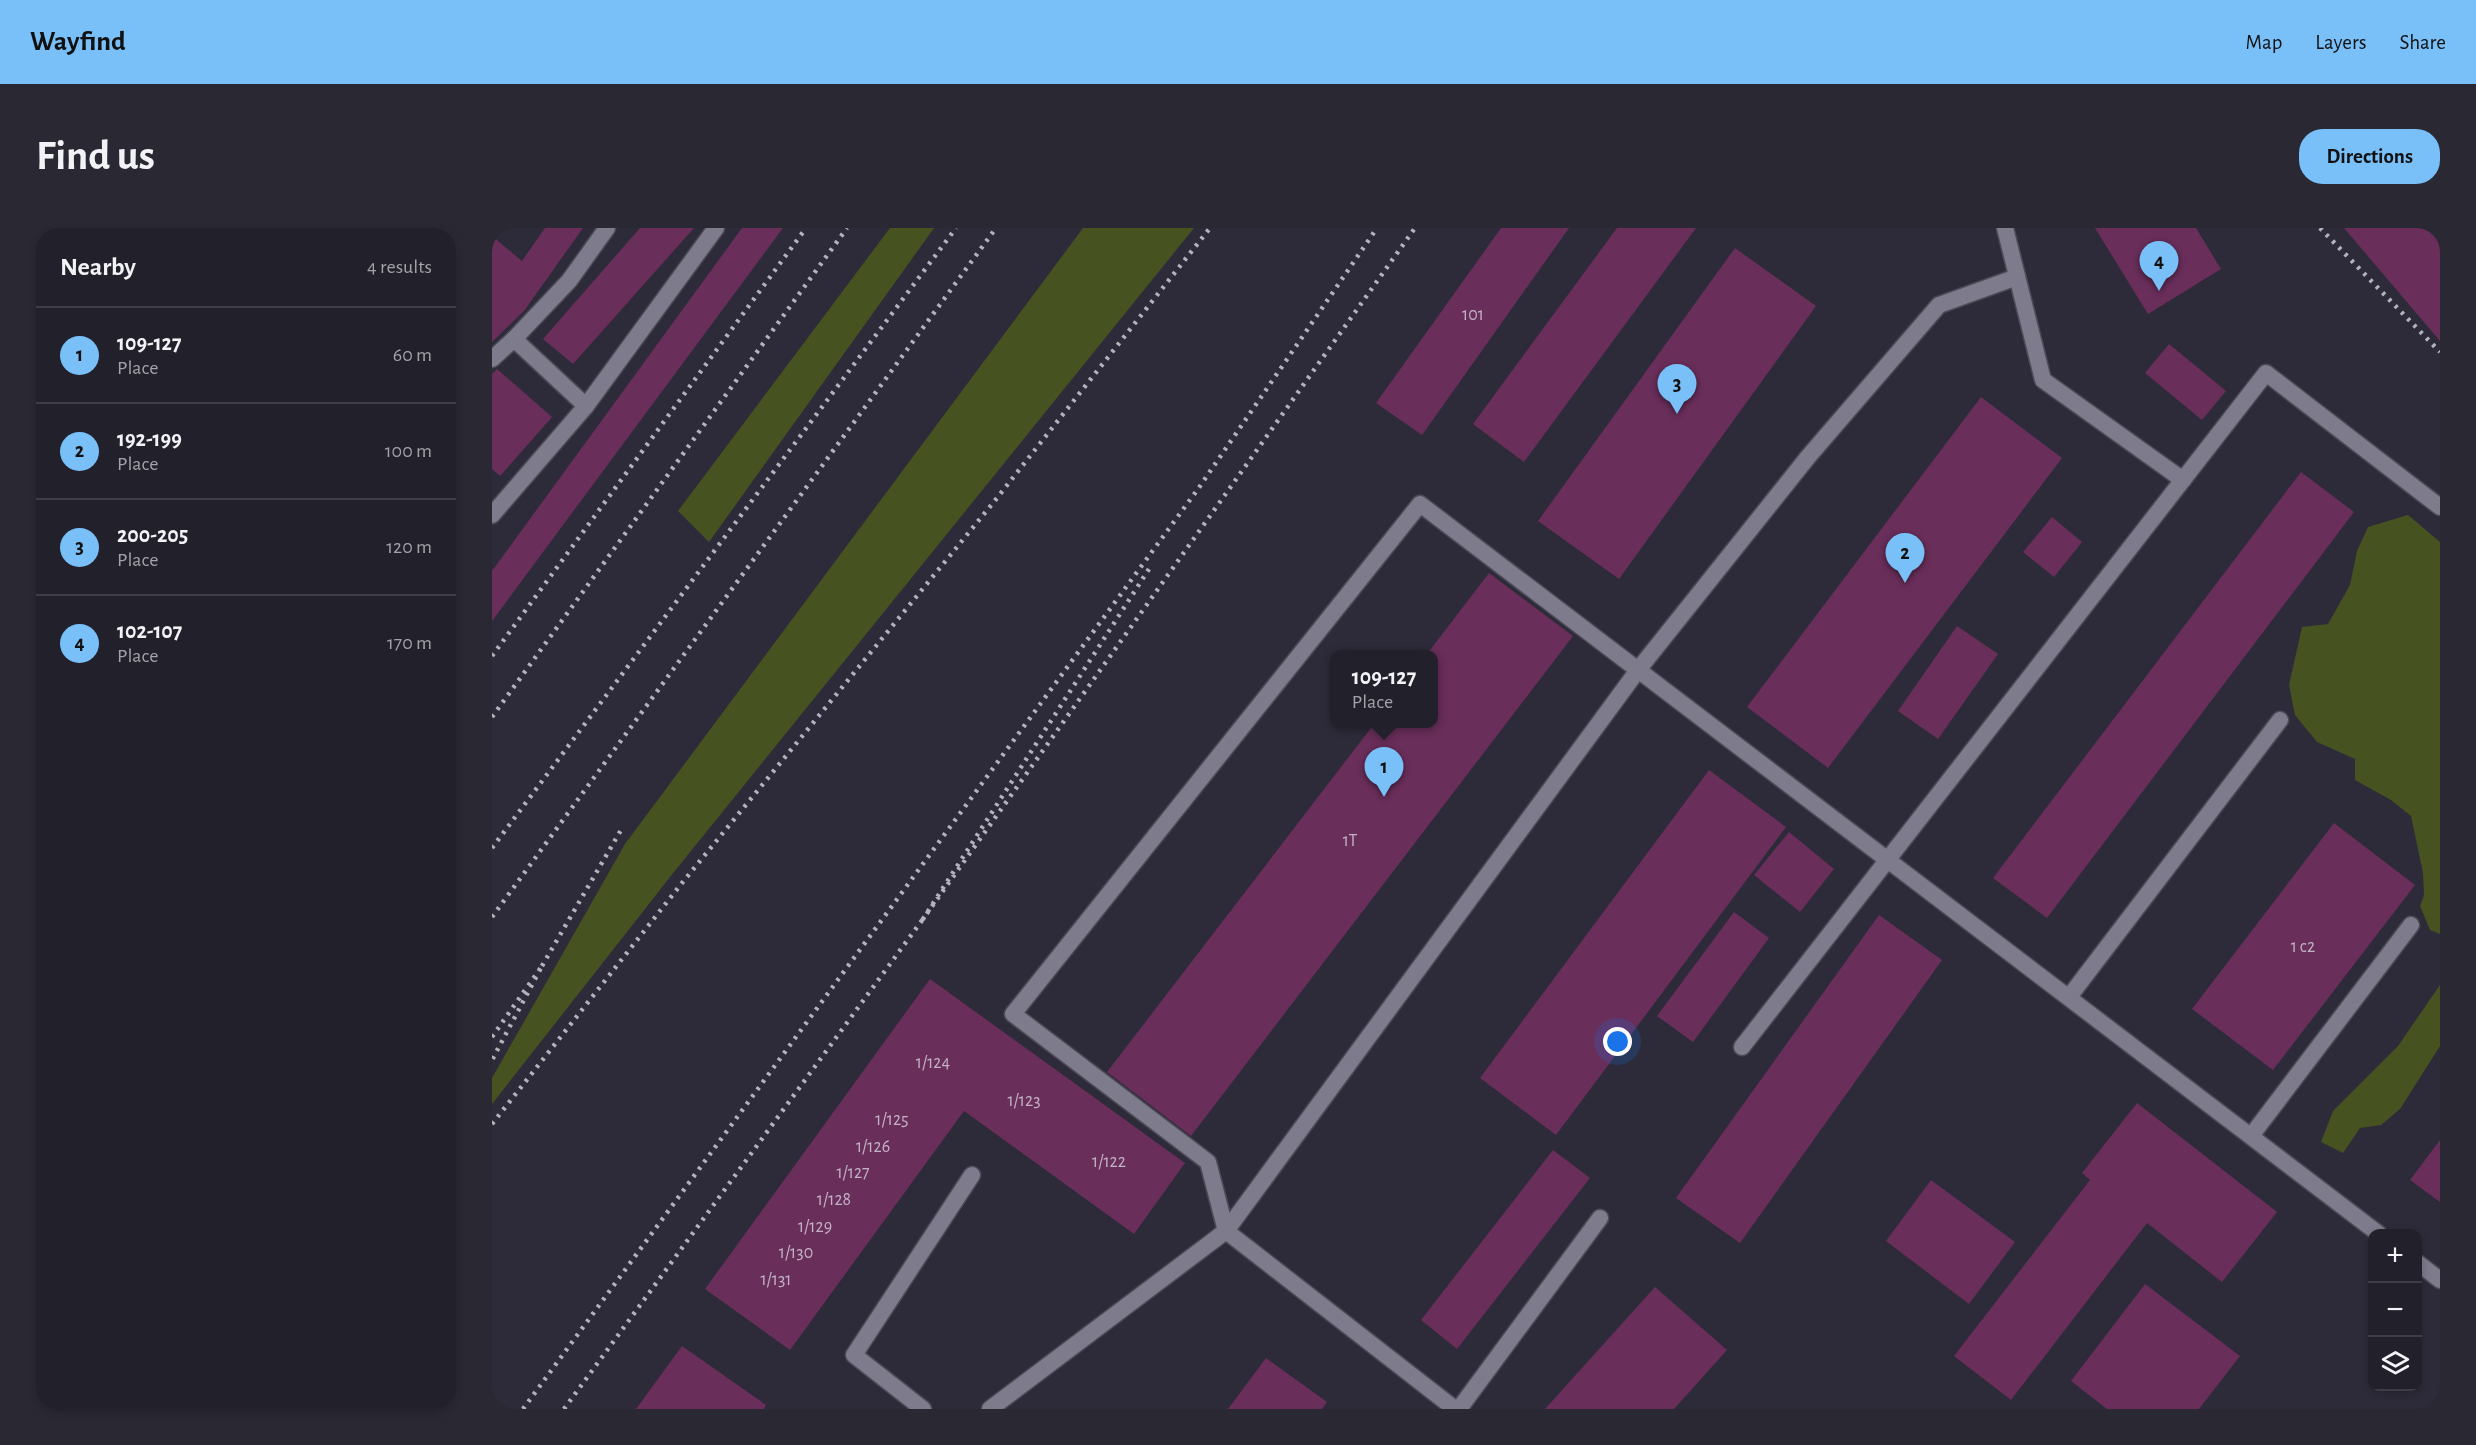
<!DOCTYPE html>
<html lang="en">
<head>
<meta charset="utf-8">
<style>
  body { margin:0; font-family:"Alegreya Sans",sans-serif; background:#2a2833; color:#f1f3f6 }
  .controls { position:absolute; right:18px; bottom:18px; display:grid; overflow:hidden; border-radius:12px; box-shadow:0 3px 9px #0003 }
  .controls button { width:54px; height:54px; display:grid; place-items:center; padding:0; border:0; border-bottom:2px solid #3f3e47; background:#22202b; color:#f1f3f6; font:30px sans-serif }
  .you { position:absolute; left:1126px; top:814px; width:21px; height:21px; margin:-15px; border:4px solid #fff; border-radius:50%; background:#1a73e8; box-shadow:0 0 0 9px #1a73e833 }
  .badge { display:grid; place-items:center; width:39px; height:39px; border-radius:50%; background:#79bff8; color:#111; font-size:20px; font-weight:700 }
  .pin { position:absolute; translate:-50% -50px; filter:drop-shadow(0 2px 3px #0008) }
  .pin::after { content:''; position:absolute; top:32px; width:21px; height:18px; background:inherit; clip-path:polygon(0 0,100% 0,50% 100%) }
  .popup { position:absolute; left:838px; top:422px; width:108px; height:78px; box-sizing:border-box; display:grid; place-content:center; border-radius:12px; background:#22202b; filter:drop-shadow(0 2px 4px #0005); font-size:20px; white-space:nowrap; color:#a2a3a9 }
  .popup b { font-size:22px; color:#f1f3f6 }
  .popup::after { content:''; position:absolute; left:50%; top:100%; margin-left:-12px; border:12px solid transparent; border-top-color:#22202b }
  .list { margin:0; padding:0; list-style:none }
  h2 { display:flex; justify-content:space-between; align-items:center; height:78px; margin:0; padding:0 24px; font-size:26px }
  h2 small { font-size:20px; font-weight:400; color:#a2a3a9 }
  .list li { display:grid; grid-template-columns:39px 1fr auto; gap:18px; align-items:center; box-sizing:border-box; height:96px; padding:0 24px; border-top:2px solid #3f3e47 }
  .list b { display:block; font-size:22px; white-space:nowrap }
  .list p { margin:0; font-size:20px; white-space:nowrap; color:#a2a3a9 }
  .list em { font-size:20px; font-style:normal; color:#a2a3a9 }
  .icon { flex:none; width:33px; height:33px; fill:none; stroke:currentColor; stroke-width:2; stroke-linecap:round; stroke-linejoin:round }
  .map { position:relative; flex:none; width:1948px; height:1181px; overflow:hidden; border-radius:24px }
  header { display:flex; align-items:center; gap:36px; box-sizing:border-box; height:84px; padding:0 30px; background:#79bff8; color:#111 }
  header strong { font-size:28px }
  nav { display:flex; gap:33px; margin-inline-start:auto; font-size:21px }
  .intro { display:flex; align-items:center; justify-content:space-between; box-sizing:border-box; height:144px; padding:0 36px }
  h1 { margin:0; font-size:42px }
  .button { padding:15px 27px; border-radius:24px; background:#79bff8; color:#111; font-size:21px; font-weight:700 }
  main { display:flex; gap:36px; padding:0 36px }
  aside { flex:1; background:#22202b; border-radius:24px; box-shadow:0 3px 9px #0003 }
  .map>svg:first-child { display:block }
</style>
</head>
<body>
<header>
<strong>Wayfind</strong>
<nav><a>Map</a><a>Layers</a><a>Share</a></nav>
</header>
<div class="intro"><h1>Find us</h1><a class="button">Directions</a></div>
<main>
<aside>
<h2>Nearby<small>4 results</small></h2>
<ul class="list">
<li><span class="badge">1</span><div><b>109-127</b><p>Place</p></div><em>60 m</em></li>
<li><span class="badge">2</span><div><b>192-199</b><p>Place</p></div><em>100 m</em></li>
<li><span class="badge">3</span><div><b>200-205</b><p>Place</p></div><em>120 m</em></li>
<li><span class="badge">4</span><div><b>102-107</b><p>Place</p></div><em>170 m</em></li>
</ul>
</aside>
<div class="map">
<svg width="1948" height="1181" viewBox="0 0 1948 1181">
  <rect width="100%" height="100%" fill="#2d2b39"/>
  <g fill="#465320">
    <path d="M 398,0 L 442,0 L 217,314 L 186,283 Z"/>
    <path d="M 591,0 L 702,0 L 182,644 L 0,876 L 0,850 L 133,616 Z"/>
    <path d="M 1916,287 L 1948,314 L 1948,706 L 1938,702 L 1928,678 L 1932,667 L 1931,645 L 1919,588 L 1899,572 L 1863,552 L 1863,531 L 1825,514 L 1803,487 L 1797,457 L 1810,399 L 1836,396 L 1858,357 L 1865,323 L 1876,299 Z"/>
    <path d="M 1948,757 L 1948,818 L 1908,881 L 1889,897 L 1868,900 L 1851,925 L 1829,914 L 1841,883 L 1906,818 Z"/>
  </g>
  <g fill="#692e5a">
    <path d="M 53,0 L 91,0 L 32,83 L 0,114 L 0,8 L 30,33 Z"/>
    <path d="M 148,0 L 202,0 L 81,136 L 51,111 Z"/>
    <path d="M 250,0 L 291,0 L 0,393 L 0,343 Z"/>
    <path d="M 1009,0 L 1077,0 L 930,207 L 884,175 Z"/>
    <path d="M 1125,0 L 1204,0 L 1032,234 L 981,196 Z"/>
    <path d="M 1603,0 L 1704,0 L 1729,41 L 1656,86 Z"/>
    <path d="M 1852,0 L 1948,0 L 1948,113 Z"/>
    <path d="M 1243,20 L 1324,78 L 1127,351 L 1046,293 Z"/>
    <path d="M 1677,116 L 1734,163 L 1710,192 L 1653,145 Z"/>
    <path d="M 5,141 L 60,189 L 8,248 L 0,241 L 0,146 Z"/>
    <path d="M 1489,169 L 1570,230 L 1336,540 L 1255,479 Z"/>
    <path d="M 1809,244 L 1862,284 L 1555,690 L 1501,650 Z"/>
    <path d="M 1560,289 L 1590,314 L 1562,349 L 1531,324 Z"/>
    <path d="M 997,345 L 1081,408 L 699,908 L 615,844 L 882,496 L 942,496 L 942,426 L 935,426 Z"/>
    <path d="M 1465,398 L 1506,426 L 1446,511 L 1406,483 Z"/>
    <path d="M 1217,542 L 1294,599 L 1064,907 L 988,850 Z"/>
    <path d="M 1842,595 L 1923,657 L 1781,842 L 1700,781 Z"/>
    <path d="M 1297,604 L 1342,641 L 1308,684 L 1262,647 Z"/>
    <path d="M 1242,684 L 1277,710 L 1201,814 L 1165,788 Z"/>
    <path d="M 1387,687 L 1450,732 L 1248,1015 L 1184,970 Z"/>
    <path d="M 438,751 L 693,935 L 642,1006 L 472,883 L 298,1122 L 213,1061 Z"/>
    <path d="M 1645,875 L 1785,984 L 1730,1054 L 1655,995 L 1519,1172 L 1462,1128 L 1598,952 L 1590,945 Z"/>
    <path d="M 1948,912 L 1948,974 L 1918,952 Z"/>
    <path d="M 1061,922 L 1098,950 L 965,1121 L 929,1092 Z"/>
    <path d="M 1439,952 L 1523,1014 L 1477,1076 L 1394,1013 Z"/>
    <path d="M 1653,1056 L 1748,1128 L 1707,1181 L 1615,1181 L 1579,1153 Z"/>
    <path d="M 1163,1059 L 1235,1122 L 1182,1181 L 1053,1181 Z"/>
    <path d="M 190,1118 L 274,1177 L 272,1181 L 144,1181 Z"/>
    <path d="M 774,1130 L 835,1174 L 830,1181 L 736,1181 Z"/>
  </g>
  <g fill="none" stroke-linecap="round" stroke-linejoin="round">
    <g stroke="#4a4954" stroke-width="19">
      <g id="lane">
        <path d="M 1513,0 L 1551,152 L 1691,252"/>
        <path d="M 22,111 L 77,53 L 115,0"/>
        <path d="M 0,131 L 22,111 L 94,178"/>
        <path d="M 0,287 L 94,178 L 224,0"/>
        <path d="M 1577,769 L 1788,492"/>
        <path d="M 1250,819 L 1774,145 L 1948,279"/>
        <path d="M 1759,908 L 1919,697"/>
        <path d="M 1926,1035 L 1948,1052"/>
        <path d="M 431,1181 L 362,1127 L 480,947"/>
        <path d="M 498,1181 L 734,1003 L 1146,442 L 1316,229 L 1447,77 L 1525,49"/>
        <path d="M 963,1181 L 734,1003 L 716,934 L 521,786 L 928,276 L 1887,1006"/>
        <path d="M 967,1181 L 1108,990"/>
      </g>
    </g>
    <use href="#lane" stroke="#7d7b8c" stroke-width="16"/>
    <g stroke="#b3b3bd" stroke-width="4.5" stroke-dasharray="3 6" stroke-linecap="butt">
      <path d="M 1828,0 L 1948,124"/>
      <path d="M 657,341 L 431,691 L 923,0"/>
      <path d="M 0,428 L 314,0"/>
      <path d="M 0,489 L 355,0"/>
      <path d="M 0,620 L 464,0"/>
      <path d="M 0,689 L 504,0"/>
      <path d="M 50,738 L 129,602"/>
      <path d="M 0,809 L 50,738 L 0,832"/>
      <path d="M 0,896 L 190,655 L 501,275 L 718,0"/>
      <path d="M 31,1181 L 706,261 L 885,0"/>
      <path d="M 72,1181 L 431,691"/>
    </g>
  </g>
  <g text-anchor="middle" dominant-baseline="central" stroke-width="6" stroke-linejoin="round" paint-order="stroke">
    <g font-size="18" fill="#c2b3c4">
      <text x="981" y="87">101</text>
      <text x="858" y="613">1Т</text>
      <text x="1811" y="719">1 с2</text>
      <text x="441" y="835">1/124</text>
      <text x="532" y="873">1/123</text>
      <text x="400" y="892">1/125</text>
      <text x="381" y="919">1/126</text>
      <text x="617" y="934">1/122</text>
      <text x="361" y="945">1/127</text>
      <text x="342" y="972">1/128</text>
      <text x="323" y="999">1/129</text>
      <text x="304" y="1025">1/130</text>
      <text x="284" y="1052">1/131</text>
    </g>
  </g>
</svg>
<div class="controls">
<button>+</button>
<button>−</button>
<button><svg class="icon" aria-label="layers" viewBox="0 0 24 24"><path d="M12 4l9 5-9 5-9-5zM3 14l9 5 9-5"/></svg></button>
</div>
<div class="you"></div>
<div class="pin badge" style="left:892px;top:569px">1</div>
<div class="popup"><b>109-127</b>Place</div>
<div class="pin badge" style="left:1413px;top:355px">2</div>
<div class="pin badge" style="left:1185px;top:186px">3</div>
<div class="pin badge" style="left:1667px;top:63px">4</div>
</div>
</main>
</body>
</html>
